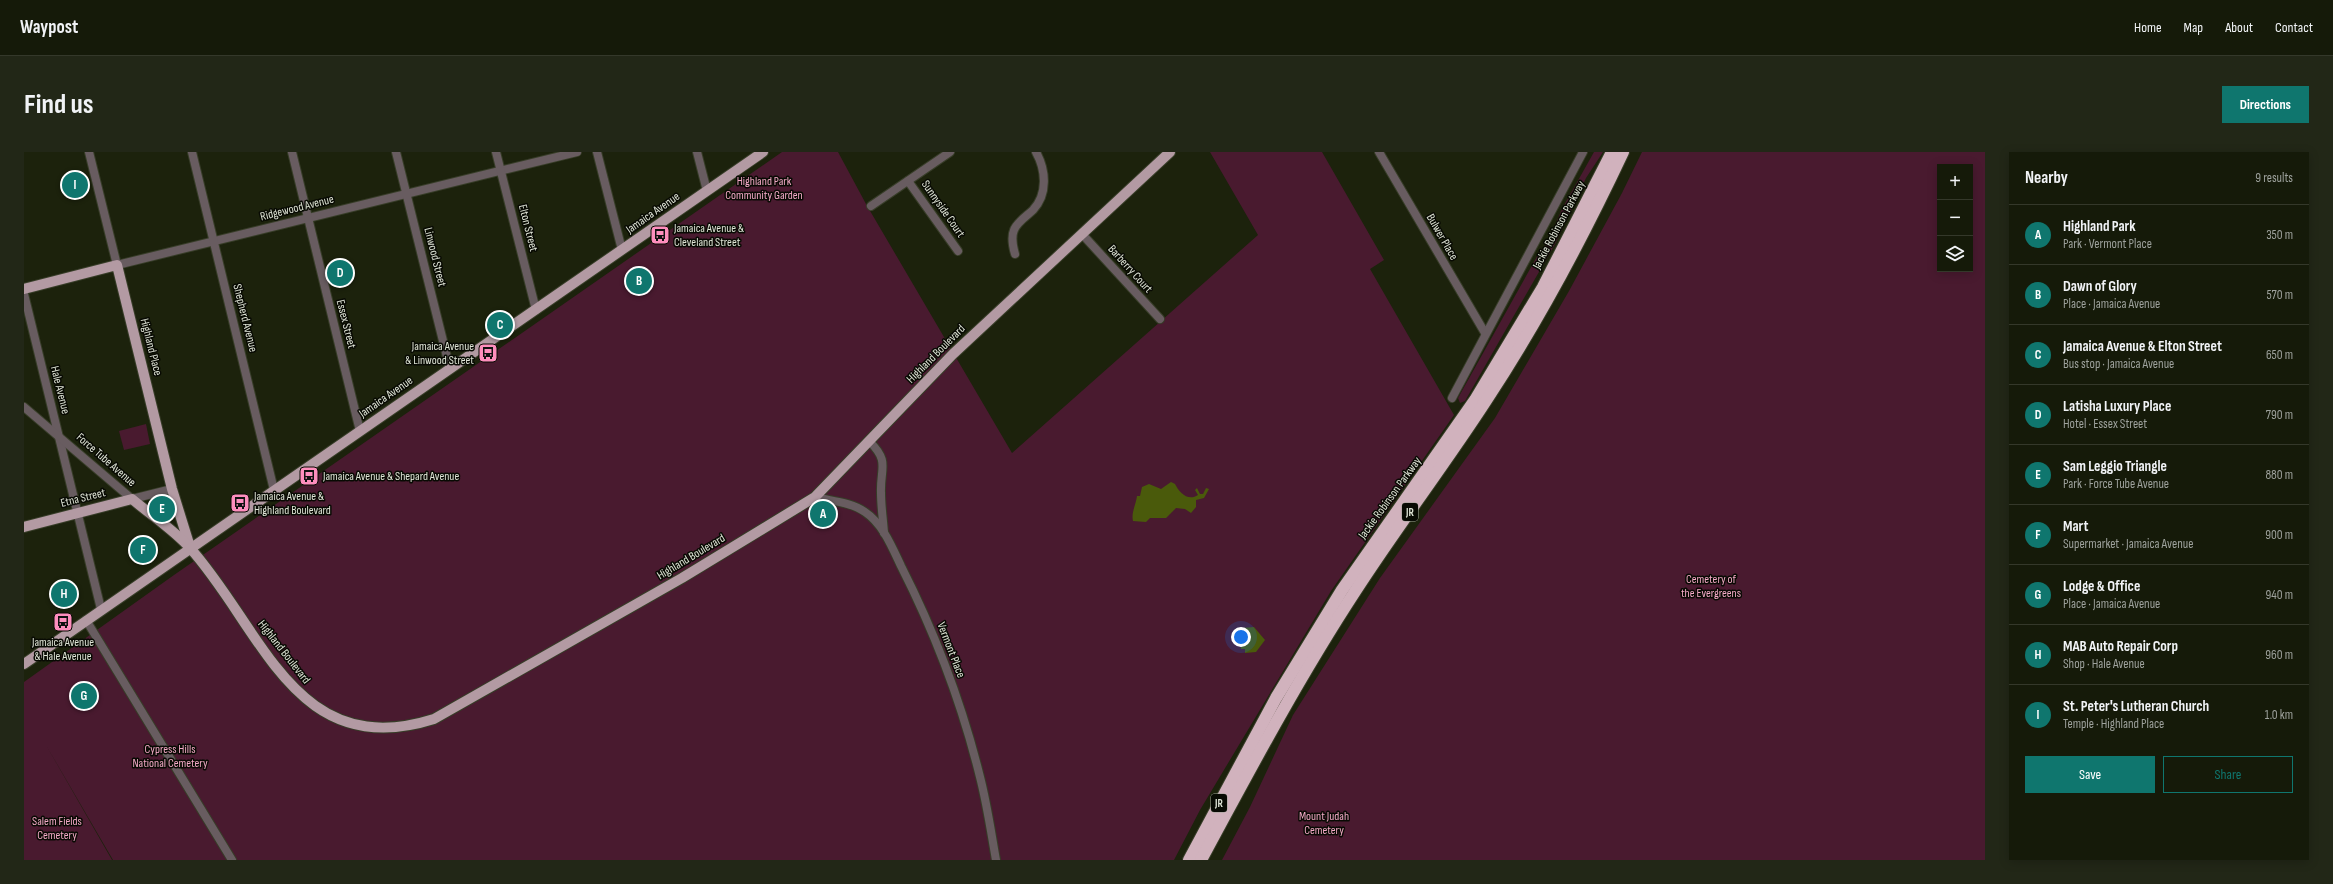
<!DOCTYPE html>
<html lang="en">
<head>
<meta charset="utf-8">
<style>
  body { margin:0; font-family:"Sofia Sans Condensed",sans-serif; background:#222717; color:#f1f3f6 }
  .controls { position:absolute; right:12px; top:12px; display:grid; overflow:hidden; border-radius:0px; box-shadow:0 2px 10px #0003 }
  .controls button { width:36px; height:36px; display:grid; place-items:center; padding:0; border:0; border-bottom:1px solid #34382a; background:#151a09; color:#f1f3f6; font:20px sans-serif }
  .you { position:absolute; left:1217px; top:485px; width:14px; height:14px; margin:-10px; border:3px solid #fff; border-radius:50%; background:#1a73e8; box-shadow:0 0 0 6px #1a73e833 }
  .badge { display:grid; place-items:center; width:26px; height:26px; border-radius:50%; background:#0f766e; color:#fff; font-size:13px; font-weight:700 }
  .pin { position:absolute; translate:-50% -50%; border:2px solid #fff; box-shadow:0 1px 4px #0006 }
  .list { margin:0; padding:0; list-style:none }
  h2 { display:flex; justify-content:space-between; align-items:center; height:52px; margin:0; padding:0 16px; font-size:17px }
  h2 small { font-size:13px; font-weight:400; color:#9da19c }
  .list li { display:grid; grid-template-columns:26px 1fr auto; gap:12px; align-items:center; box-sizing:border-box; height:60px; padding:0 16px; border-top:1px solid #34382a }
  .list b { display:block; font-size:15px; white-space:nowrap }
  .list p { margin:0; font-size:13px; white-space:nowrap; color:#9da19c }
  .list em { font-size:13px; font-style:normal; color:#9da19c }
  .actions { display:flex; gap:8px; padding:12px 16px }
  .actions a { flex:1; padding:9px 0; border:1px solid #0f766e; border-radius:0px; text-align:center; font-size:14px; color:#0f766e }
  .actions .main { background:#0f766e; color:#fff }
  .icon { flex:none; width:22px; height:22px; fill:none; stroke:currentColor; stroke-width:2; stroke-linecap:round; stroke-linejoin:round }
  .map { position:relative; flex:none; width:1961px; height:708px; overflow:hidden; border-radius:0px }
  header { display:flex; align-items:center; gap:24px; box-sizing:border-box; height:56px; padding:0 20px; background:#151a09; border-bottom:1px solid #34382a }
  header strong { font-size:19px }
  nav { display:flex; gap:22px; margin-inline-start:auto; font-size:14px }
  .intro { display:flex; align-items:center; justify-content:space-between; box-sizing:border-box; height:96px; padding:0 24px }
  h1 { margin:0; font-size:28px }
  .button { padding:10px 18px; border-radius:0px; background:#0f766e; color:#fff; font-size:14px; font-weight:700 }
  main { display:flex; gap:24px; padding:0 24px }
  aside { flex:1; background:#151a09; border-radius:0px; box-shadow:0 2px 10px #0003 }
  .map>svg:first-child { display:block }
</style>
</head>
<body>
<header>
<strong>Waypost</strong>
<nav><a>Home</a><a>Map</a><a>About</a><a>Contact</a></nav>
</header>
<div class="intro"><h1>Find us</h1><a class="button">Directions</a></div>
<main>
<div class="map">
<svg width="1961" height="708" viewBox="0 0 1961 708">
  <rect width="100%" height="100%" fill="#1c220c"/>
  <g fill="#491a2f" fill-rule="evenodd">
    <path d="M 758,0 L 814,0 L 842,52 L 988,301 L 1234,83 L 1186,0 L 1298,0 L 1360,108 L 1346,117 L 1430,263 L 1307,439 L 1176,658 L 1150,708 L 89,708 L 22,593 L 88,708 L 0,708 L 0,530 L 150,423 Z"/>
    <path d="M 1570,0 L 1579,0 L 1562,26 L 1531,92 L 1457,221 L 1441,249 L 1436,251 L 1434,246 L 1515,101 L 1523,92 L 1538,57 Z"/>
    <path d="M 1618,0 L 1961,0 L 1961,708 L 1198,708 L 1226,655 L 1269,563 L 1356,426 L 1471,266 L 1545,139 L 1598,41 ZM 1916,15 L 1946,15 L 1946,117 L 1916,117 Z"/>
    <path d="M 122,272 L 126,292 L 100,298 L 95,279 Z"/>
  </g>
  <g fill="#4a5a0b">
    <path d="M 1147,330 L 1151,332 C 1155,340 1164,350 1174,343 L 1171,338 L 1173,336 L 1176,342 L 1179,342 L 1182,336 L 1185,337 L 1180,346 L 1172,348 L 1172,355 L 1167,361 L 1161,357 L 1152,356 L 1142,366 L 1126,366 L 1122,370 L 1109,369 C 1107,361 1112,352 1113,344 L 1116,344 L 1118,335 L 1125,332 L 1137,337 Z"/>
    <path d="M 1230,475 L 1241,488 L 1232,500 L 1221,501 L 1221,497 L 1217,497 L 1216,480 L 1218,480 L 1218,476 Z"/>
  </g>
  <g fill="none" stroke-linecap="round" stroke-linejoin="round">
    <g stroke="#373d28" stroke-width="10">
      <g id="minor">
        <path d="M 65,0 L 93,113 L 553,0"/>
        <path d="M 168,0 L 250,338"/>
        <path d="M 268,0 L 336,279"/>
        <path d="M 372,0 L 426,217"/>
        <path d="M 472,0 L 512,158"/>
        <path d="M 573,0 L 598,98"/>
        <path d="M 673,0 L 683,39"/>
        <path d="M 1355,0 L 1461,181"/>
        <path d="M 884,29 L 934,99"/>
        <path d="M 847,54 L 926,0"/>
        <path d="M 1058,82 L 1136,167"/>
        <path d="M 991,102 C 989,95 987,85 990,78 C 993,70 1003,64 1009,58 C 1024,42 1022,18 1012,0"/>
        <path d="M 0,142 L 77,457"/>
        <path d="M 1428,246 L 1559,0"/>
        <path d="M 0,255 L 108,347 L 148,337"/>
        <path d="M 846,290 C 866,310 856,316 857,341 C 857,354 859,367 860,381"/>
        <path d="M 791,345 C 807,349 827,350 841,360 C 859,372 868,395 877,414 C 911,481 938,552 956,625 C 963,652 967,680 972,708"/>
        <path d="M 62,468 L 208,708"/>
      </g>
    </g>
    <g stroke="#373d28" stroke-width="12">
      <g id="major">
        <path d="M 0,137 L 93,113 L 148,337 L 166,395"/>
        <path d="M 0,375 L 108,347 C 127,363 150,378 166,396 C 239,477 271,611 410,567 L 658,426 L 791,345 L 929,202 L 1146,0"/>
        <path d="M 0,512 L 739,0"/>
      </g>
    </g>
    <g stroke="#373d28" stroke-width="14">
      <g id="highway">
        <path d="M 1165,708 L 1252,546 L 1318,438 L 1451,248 L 1519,135 L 1588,0"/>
        <path d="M 1177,708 C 1226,617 1275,525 1332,438 C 1374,373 1421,312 1463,247 C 1515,168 1559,85 1599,0"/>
      </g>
    </g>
    <use href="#minor" stroke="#685c60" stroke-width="8"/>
    <use href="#major" stroke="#b39aa3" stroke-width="10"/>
    <use href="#highway" stroke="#d1b2bd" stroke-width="12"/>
  </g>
  <defs>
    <g id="bus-square" transform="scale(1)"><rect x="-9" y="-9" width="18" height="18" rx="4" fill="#fe8ebd" stroke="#080a03"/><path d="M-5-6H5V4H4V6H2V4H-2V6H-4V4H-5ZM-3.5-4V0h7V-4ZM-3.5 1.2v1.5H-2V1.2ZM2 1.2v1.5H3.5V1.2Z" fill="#111"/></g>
  </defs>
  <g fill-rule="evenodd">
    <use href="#bus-square" x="636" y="83"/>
    <use href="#bus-square" x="464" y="201"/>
    <use href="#bus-square" x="285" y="324"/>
    <use href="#bus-square" x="216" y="351"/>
    <use href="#bus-square" x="39" y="470"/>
  </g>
  <g text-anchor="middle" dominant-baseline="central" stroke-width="3" stroke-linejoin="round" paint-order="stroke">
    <g fill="#080a03" stroke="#9ea397" stroke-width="1">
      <rect x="1378" y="351" width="16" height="18" rx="3"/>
      <rect x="1187" y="642" width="16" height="18" rx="3"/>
    </g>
    <g font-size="11" font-weight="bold" fill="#dfe4d6">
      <text x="1386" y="360">JR</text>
      <text x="1195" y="651">JR</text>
    </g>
    <g font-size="12" fill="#f3a9c6" stroke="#080a03">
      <text x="740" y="29">Highland Park<tspan x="740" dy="14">Community Garden</tspan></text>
      <text x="1687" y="427">Cemetery of<tspan x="1687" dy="14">the Evergreens</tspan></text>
      <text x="146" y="597">Cypress Hills<tspan x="146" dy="14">National Cemetery</tspan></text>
      <text x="1300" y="664">Mount Judah<tspan x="1300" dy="14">Cemetery</tspan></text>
      <text x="33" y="669">Salem Fields<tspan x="33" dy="14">Cemetery</tspan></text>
    </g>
    <g font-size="12" fill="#dfe4d6" stroke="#080a03">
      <text transform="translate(273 56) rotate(-14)">Ridgewood Avenue</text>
      <text transform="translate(919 57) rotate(55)">Sunnyside Court</text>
      <text transform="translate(629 61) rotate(-35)">Jamaica Avenue</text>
      <text transform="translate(1535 73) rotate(-62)">Jackie Robinson Parkway</text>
      <text transform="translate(504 76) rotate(76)">Elton Street</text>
      <text transform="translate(1418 85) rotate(60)">Bulwer Place</text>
      <text transform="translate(411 105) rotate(76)">Linwood Street</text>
      <text transform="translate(1106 117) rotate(48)">Barberry Court</text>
      <text transform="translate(221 166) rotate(76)">Shepherd Avenue</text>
      <text transform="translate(322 172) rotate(76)">Essex Street</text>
      <text transform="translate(127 195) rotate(76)">Highland Place</text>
      <text transform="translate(912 202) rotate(-45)">Highland Boulevard</text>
      <text transform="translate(36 238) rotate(76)">Hale Avenue</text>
      <text transform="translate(362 245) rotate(-35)">Jamaica Avenue</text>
      <text transform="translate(82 308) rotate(41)">Force Tube Avenue</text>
      <text transform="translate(59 346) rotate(-14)">Etna Street</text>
      <text transform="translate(1366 346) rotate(-54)">Jackie Robinson Parkway</text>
      <text transform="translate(667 405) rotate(-31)">Highland Boulevard</text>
      <text transform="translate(927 498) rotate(69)">Vermont Place</text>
      <text transform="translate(260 500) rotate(52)">Highland Boulevard</text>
    </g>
    <g font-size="12" fill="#dfe4d6" stroke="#080a03" text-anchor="start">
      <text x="650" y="76">Jamaica Avenue &amp;<tspan x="650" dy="14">Cleveland Street</tspan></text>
      <text x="450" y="194" text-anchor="end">Jamaica Avenue<tspan x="450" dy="14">&amp; Linwood Street</tspan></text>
      <text x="299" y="324">Jamaica Avenue &amp; Shepard Avenue</text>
      <text x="230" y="344">Jamaica Avenue &amp;<tspan x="230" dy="14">Highland Boulevard</tspan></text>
      <text x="39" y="490" text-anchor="middle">Jamaica Avenue<tspan x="39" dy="14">&amp; Hale Avenue</tspan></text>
    </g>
  </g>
</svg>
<div class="controls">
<button>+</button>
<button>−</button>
<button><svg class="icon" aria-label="layers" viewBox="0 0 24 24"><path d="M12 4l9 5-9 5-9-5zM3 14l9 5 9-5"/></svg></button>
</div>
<div class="you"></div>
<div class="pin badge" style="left:799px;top:362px">A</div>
<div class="pin badge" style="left:615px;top:129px">B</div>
<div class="pin badge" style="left:476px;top:173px">C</div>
<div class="pin badge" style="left:316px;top:121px">D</div>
<div class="pin badge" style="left:138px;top:357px">E</div>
<div class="pin badge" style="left:119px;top:398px">F</div>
<div class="pin badge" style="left:60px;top:544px">G</div>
<div class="pin badge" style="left:40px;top:442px">H</div>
<div class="pin badge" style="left:51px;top:33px">I</div>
</div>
<aside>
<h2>Nearby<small>9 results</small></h2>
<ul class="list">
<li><span class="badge">A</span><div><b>Highland Park</b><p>Park · Vermont Place</p></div><em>350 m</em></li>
<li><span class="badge">B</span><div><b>Dawn of Glory</b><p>Place · Jamaica Avenue</p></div><em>570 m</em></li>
<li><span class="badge">C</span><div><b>Jamaica Avenue &amp; Elton Street</b><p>Bus stop · Jamaica Avenue</p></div><em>650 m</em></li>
<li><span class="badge">D</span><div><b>Latisha Luxury Place</b><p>Hotel · Essex Street</p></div><em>790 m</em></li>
<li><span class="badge">E</span><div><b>Sam Leggio Triangle</b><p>Park · Force Tube Avenue</p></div><em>880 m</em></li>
<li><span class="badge">F</span><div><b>Mart</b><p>Supermarket · Jamaica Avenue</p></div><em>900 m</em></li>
<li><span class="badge">G</span><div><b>Lodge &amp; Office</b><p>Place · Jamaica Avenue</p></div><em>940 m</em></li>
<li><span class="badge">H</span><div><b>MAB Auto Repair Corp</b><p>Shop · Hale Avenue</p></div><em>960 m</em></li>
<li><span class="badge">I</span><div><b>St. Peter's Lutheran Church</b><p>Temple · Highland Place</p></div><em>1.0 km</em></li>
</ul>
<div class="actions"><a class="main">Save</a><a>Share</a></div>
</aside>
</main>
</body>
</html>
